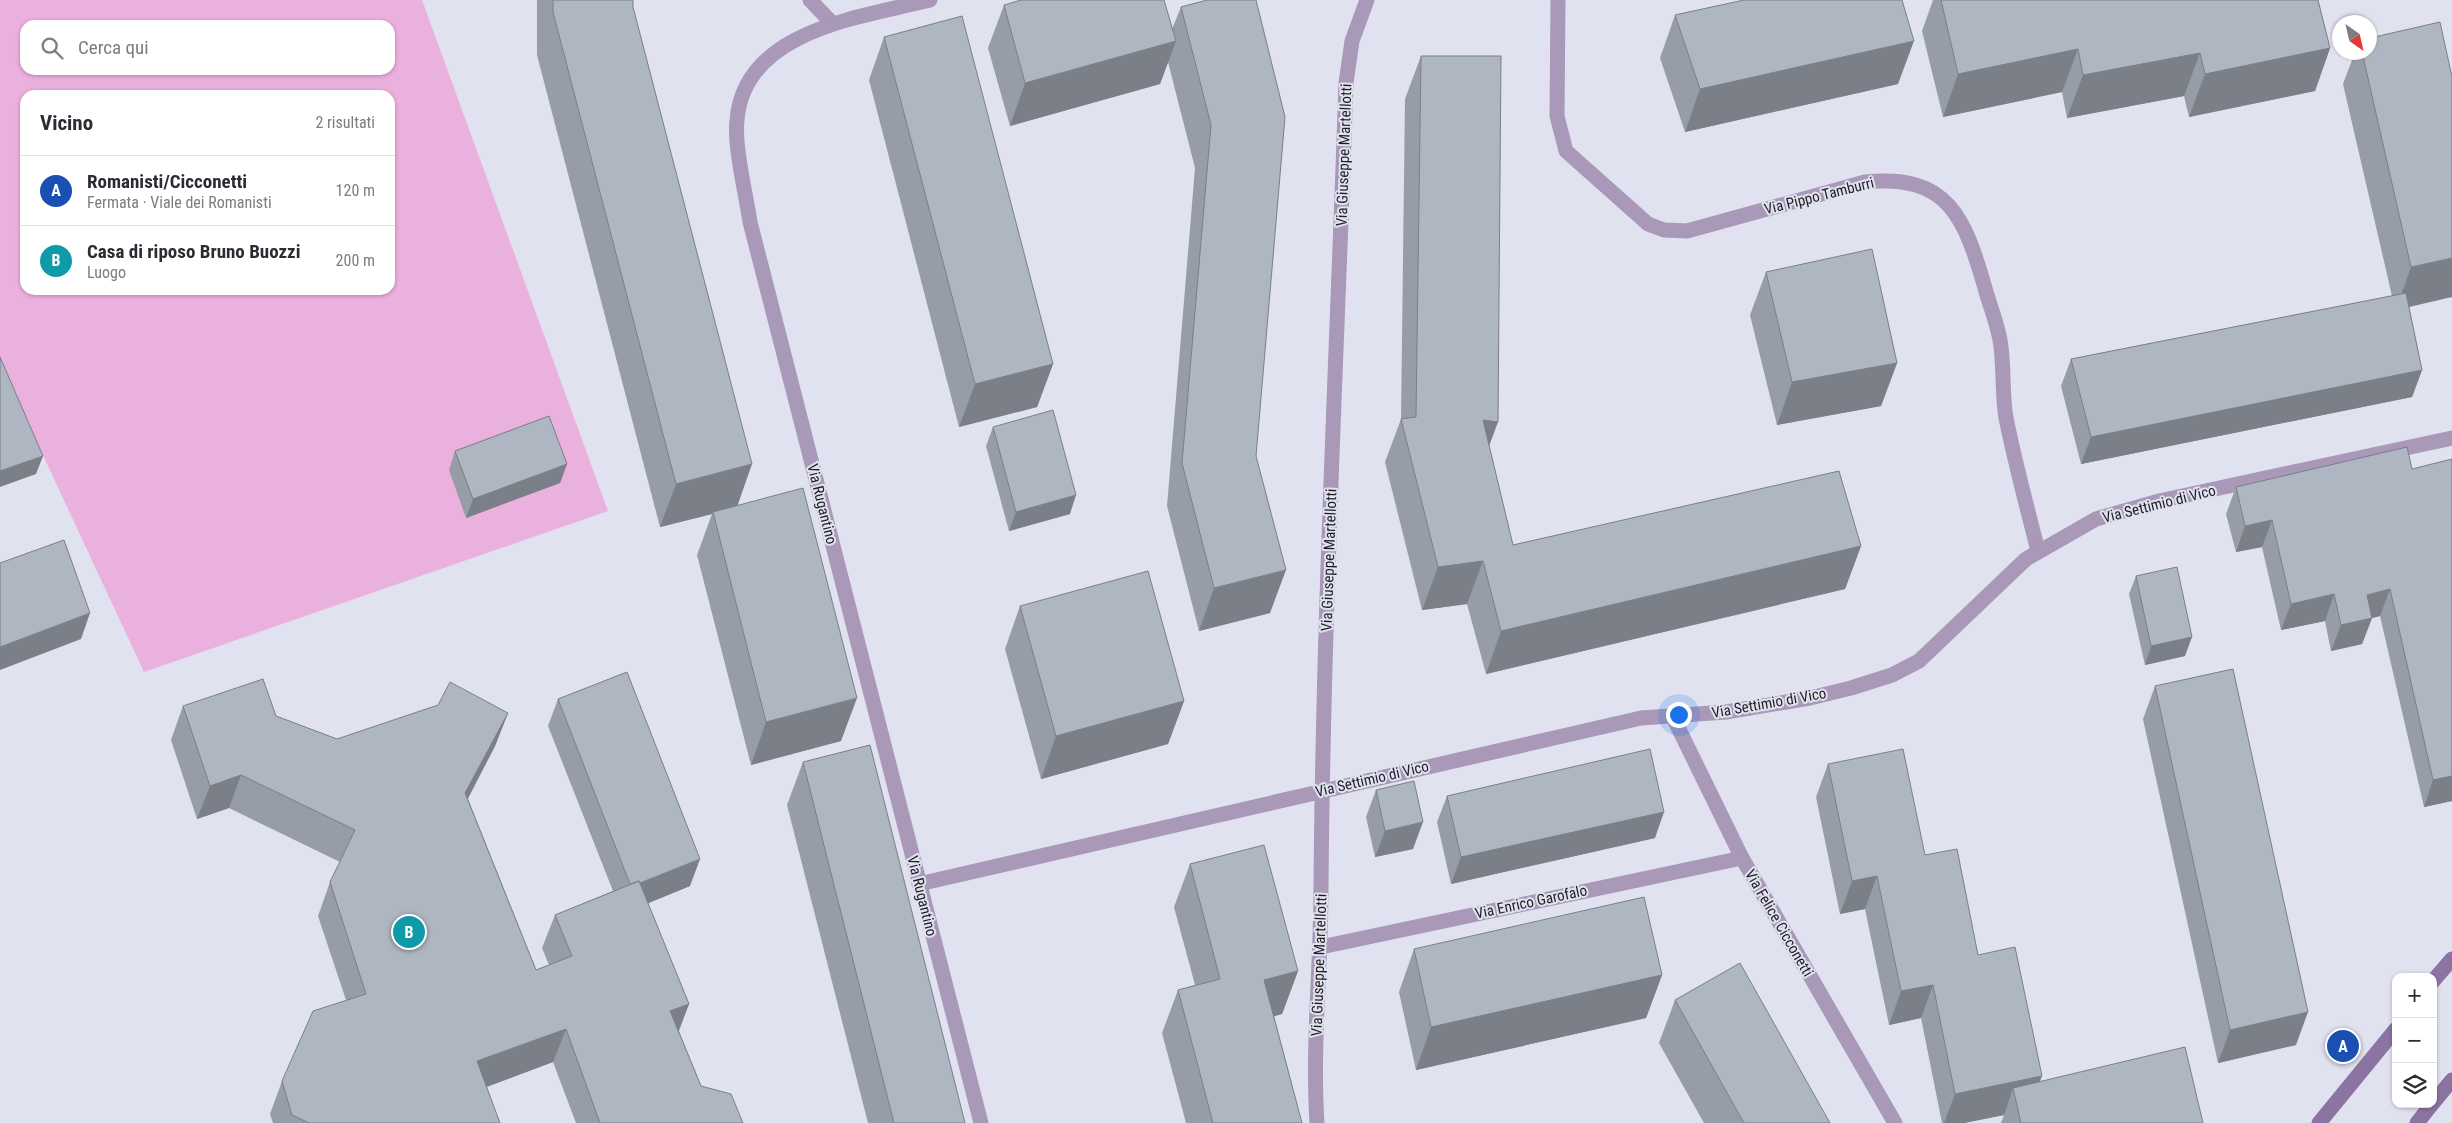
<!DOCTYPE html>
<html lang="it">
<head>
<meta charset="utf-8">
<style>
  body { margin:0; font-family:"Roboto Condensed",sans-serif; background:#f7f7f7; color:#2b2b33 }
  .controls { position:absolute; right:15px; bottom:15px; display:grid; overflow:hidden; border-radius:10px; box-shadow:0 1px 4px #0004 }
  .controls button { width:45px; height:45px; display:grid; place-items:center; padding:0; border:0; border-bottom:1px solid #e1e1e2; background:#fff; color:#2b2b33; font:25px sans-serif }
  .compass { position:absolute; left:2332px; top:15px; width:45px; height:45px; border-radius:50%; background:#fff; box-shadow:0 1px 4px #0004; rotate:146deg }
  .you { position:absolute; left:1678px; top:714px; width:18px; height:18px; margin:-12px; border:4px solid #fff; border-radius:50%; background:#1a73e8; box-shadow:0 0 0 8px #1a73e833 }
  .badge { display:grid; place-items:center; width:32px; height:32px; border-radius:50%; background:#b45309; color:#fff; font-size:16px; font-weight:700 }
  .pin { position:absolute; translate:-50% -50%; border:2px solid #fff; box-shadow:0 1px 5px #0006 }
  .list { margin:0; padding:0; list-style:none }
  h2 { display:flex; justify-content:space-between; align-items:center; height:65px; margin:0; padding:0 20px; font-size:21px }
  h2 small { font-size:16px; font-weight:400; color:#7c7c81 }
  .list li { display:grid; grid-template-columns:32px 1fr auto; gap:15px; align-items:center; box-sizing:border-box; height:70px; padding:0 20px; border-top:1px solid #e1e1e2 }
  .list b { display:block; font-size:19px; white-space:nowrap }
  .list p { margin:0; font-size:16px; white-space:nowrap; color:#7c7c81 }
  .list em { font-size:16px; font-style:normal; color:#7c7c81 }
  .icon { flex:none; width:28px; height:28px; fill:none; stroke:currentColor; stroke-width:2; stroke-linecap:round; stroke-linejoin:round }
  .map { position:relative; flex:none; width:2452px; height:1123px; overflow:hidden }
  .search { position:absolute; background:#fff; box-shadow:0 1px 4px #0004; left:20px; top:20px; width:375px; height:55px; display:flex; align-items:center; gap:12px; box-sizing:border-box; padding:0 18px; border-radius:15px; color:#7c7c81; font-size:19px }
  .panel { position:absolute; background:#fff; box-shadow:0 1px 4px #0004; left:20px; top:90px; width:375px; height:205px; border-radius:15px }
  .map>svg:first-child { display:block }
</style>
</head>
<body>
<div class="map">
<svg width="2452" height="1123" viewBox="0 0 2452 1123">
  <rect width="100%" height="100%" fill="#e1e2f0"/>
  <path fill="#eab0de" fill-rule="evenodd" d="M 0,0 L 422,0 L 608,511 L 144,672 L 0,363 ZM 25,25 L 390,25 L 390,70 L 25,70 ZM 25,95 L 390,95 L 390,290 L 25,290 Z"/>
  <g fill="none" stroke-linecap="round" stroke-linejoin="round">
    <g stroke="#a998b8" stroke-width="15">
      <path d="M 810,0 L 833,24"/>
      <path d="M 930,0 C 862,17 744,30 737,120 C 734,147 746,194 750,222 L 981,1123"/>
      <path d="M 1558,0 L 1557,116 L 1566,151 L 1648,224 L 1664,230 L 1687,231 L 1865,182 C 1949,173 1965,219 1985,288 C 1990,307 1999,327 2001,347 C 2004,370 2002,395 2006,418 C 2015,463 2027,507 2038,551"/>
      <path d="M 1673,717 L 1742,858 L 1895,1123"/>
      <path d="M 919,884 L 1641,718 L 1726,712 L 1810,698 L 1851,688 L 1892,675 L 1919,661 L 2026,559 L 2096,519 L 2159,501 L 2452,438"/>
      <path d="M 1321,947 L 1742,858"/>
      <path d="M 1317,1123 C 1312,1045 1321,966 1321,888 C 1323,619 1337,351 1346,83 L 1352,41 L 1367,0"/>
    </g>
    <g stroke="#8c74a2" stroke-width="15">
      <path d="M 2433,981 L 2452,959"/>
      <path d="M 2433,1103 L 2452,1080"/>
      <path d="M 2319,1123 L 2396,1029"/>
      <path d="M 2417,1123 L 2432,1104"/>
    </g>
  </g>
  <g fill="#969da7">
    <path d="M 537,0 L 633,0 L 633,7 L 737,506 L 841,741 L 751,765 L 697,555 L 712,514 L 660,527 L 537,55 Z"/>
    <path d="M 1207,0 L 1256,456 L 1270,613 L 1199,631 L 1167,506 L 1195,168 L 1168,62 L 1160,84 L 1010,126 L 988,48 L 1004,5 L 1172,29 L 1181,7 Z"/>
    <path d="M 1933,0 L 2318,0 L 2330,48 L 2315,91 L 2189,117 L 2184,96 L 2067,118 L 2062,92 L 1943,117 L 1922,31 Z"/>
    <path d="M 1675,15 L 1898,84 L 1685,132 L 1660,58 Z"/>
    <path d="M 2440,22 L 2409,307 L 2422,370 L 2412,397 L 2081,464 L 2061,386 L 2071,359 L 2392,296 L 2343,84 L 2355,52 L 2370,52 Z"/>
    <path d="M 884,37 L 1053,364 L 1037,407 L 959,427 L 869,80 Z"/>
    <path d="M 1421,56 L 1489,446 L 1513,545 L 1861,546 L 1845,589 L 1486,674 L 1467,604 L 1422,610 L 1385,462 L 1401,419 L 1405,99 Z"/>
    <path d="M 1766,272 L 1897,363 L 1881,406 L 1777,425 L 1750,315 Z"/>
    <path d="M 993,427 L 1070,514 L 1009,531 L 986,446 Z"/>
    <path d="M 455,451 L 567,464 L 560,483 L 466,518 L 449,470 Z"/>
    <path d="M 2452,459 L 2452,801 L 2424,807 L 2380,616 L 2372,618 L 2362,644 L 2331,651 L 2325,621 L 2281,630 L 2262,547 L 2236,552 L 2226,514 L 2236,487 L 2412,469 Z"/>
    <path d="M 2136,576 L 2185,656 L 2145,665 L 2129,594 Z"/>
    <path d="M 1020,606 L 1184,701 L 1168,744 L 1041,779 L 1005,649 Z"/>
    <path d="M 2155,686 L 2296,1045 L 2218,1063 L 2143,719 Z"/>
    <path d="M 558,699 L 690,886 L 648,903 L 689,1004 L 679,1031 L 701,1086 L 743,1123 L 576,1123 L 553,1062 L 486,1087 L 500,1123 L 273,1123 L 270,1114 L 282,1081 L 346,1000 L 318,916 L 330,882 L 340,862 L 229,808 L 197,819 L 171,740 L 183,706 L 276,716 L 337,739 L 508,713 L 495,746 L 468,799 L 536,970 L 549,965 L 542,948 L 555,915 L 613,891 L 548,726 Z"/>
    <path d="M 803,762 L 965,1123 L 868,1123 L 787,805 Z"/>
    <path d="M 1828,764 L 1925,855 L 1978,955 L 2039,1082 L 2203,1123 L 2001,1123 L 2004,1115 L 1964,1123 L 1942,1123 L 1921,1018 L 1889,1025 L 1865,909 L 1840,914 L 1816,797 Z"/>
    <path d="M 1376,790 L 1413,849 L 1375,857 L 1366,817 Z"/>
    <path d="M 1447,796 L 1655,838 L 1451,884 L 1437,822 Z"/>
    <path d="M 1190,864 L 1298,971 L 1282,1014 L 1274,1016 L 1302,1123 L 1186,1123 L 1162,1033 L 1178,990 L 1195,985 L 1174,907 Z"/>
    <path d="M 1414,949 L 1662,975 L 1646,1018 L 1416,1070 L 1399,992 Z"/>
    <path d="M 1675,1000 L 1830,1123 L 1704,1123 L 1659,1043 Z"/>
  </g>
  <g fill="#7a7f88">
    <path d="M 1176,41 L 1160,84 L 1010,126 L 1025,83 Z"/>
    <path d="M 1914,41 L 1898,84 L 1685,132 L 1700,89 Z"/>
    <path d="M 2330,48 L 2315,91 L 2189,117 L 2205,74 Z"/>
    <path d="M 2078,49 L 2062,92 L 1943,117 L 1958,74 Z"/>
    <path d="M 2200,53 L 2184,96 L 2067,118 L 2083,75 Z"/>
    <path d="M 2452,258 L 2452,297 L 2396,310 L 2411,267 Z"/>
    <path d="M 1897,363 L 1881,406 L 1777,425 L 1792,382 Z"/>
    <path d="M 1053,364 L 1037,407 L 959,427 L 975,384 Z"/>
    <path d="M 2422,370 L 2412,397 L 2081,464 L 2091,437 Z"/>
    <path d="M 1483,420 L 1498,422 L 1482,465 Z"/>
    <path d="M 43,456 L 36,474 L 0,487 L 0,471 Z"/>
    <path d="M 567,464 L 560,483 L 466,518 L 473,499 Z"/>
    <path d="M 752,464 L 737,507 L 713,512 L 712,514 L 660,527 L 676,484 Z"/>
    <path d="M 1076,495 L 1070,514 L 1009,531 L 1016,512 Z"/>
    <path d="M 2272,520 L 2262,547 L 2236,552 L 2245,526 Z"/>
    <path d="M 1861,546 L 1845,589 L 1486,674 L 1501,631 Z"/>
    <path d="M 1483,561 L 1467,604 L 1422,610 L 1438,567 Z"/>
    <path d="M 1286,570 L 1270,613 L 1199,631 L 1214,588 Z"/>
    <path d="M 2390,589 L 2380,616 L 2372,618 L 2362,644 L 2331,651 L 2341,625 L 2367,595 Z"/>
    <path d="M 2334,594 L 2325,621 L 2281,630 L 2291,604 Z"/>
    <path d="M 90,613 L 81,639 L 0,670 L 0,647 Z"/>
    <path d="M 2192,637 L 2185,656 L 2145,665 L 2151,646 Z"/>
    <path d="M 857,698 L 841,741 L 751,765 L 766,722 Z"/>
    <path d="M 1184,701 L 1168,744 L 1041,779 L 1056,736 Z"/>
    <path d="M 508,713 L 495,746 L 453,826 L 465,793 Z"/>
    <path d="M 241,775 L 229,808 L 197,819 L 210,786 Z"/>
    <path d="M 2452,776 L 2452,801 L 2424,807 L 2433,780 Z"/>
    <path d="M 1664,812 L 1655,838 L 1451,884 L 1461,857 Z"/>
    <path d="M 1423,822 L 1413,849 L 1375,857 L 1385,831 Z"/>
    <path d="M 700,859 L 690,886 L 622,914 L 631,887 Z"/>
    <path d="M 1877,876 L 1865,909 L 1840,914 L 1852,881 Z"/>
    <path d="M 1298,971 L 1282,1014 L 1249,1023 L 1264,980 Z"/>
    <path d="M 1662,975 L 1646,1018 L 1416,1070 L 1431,1027 Z"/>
    <path d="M 1933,985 L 1921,1018 L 1889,1025 L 1901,991 Z"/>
    <path d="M 689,1004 L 676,1037 L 670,1011 Z"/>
    <path d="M 2308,1012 L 2296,1045 L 2218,1063 L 2230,1030 Z"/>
    <path d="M 566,1029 L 553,1062 L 465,1095 L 477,1061 Z"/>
    <path d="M 2042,1076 L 2029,1109 L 2013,1088 L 2004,1115 L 1964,1123 L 1944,1123 L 1955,1094 Z"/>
  </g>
  <g fill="#aeb6c2" stroke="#7a7f88">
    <path d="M 553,0 L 633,0 L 633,7 L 752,464 L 676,484 L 553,12 Z"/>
    <path d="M 1021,0 L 1164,0 L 1176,41 L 1025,83 L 1004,5 Z"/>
    <path d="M 1207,0 L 1256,0 L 1285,117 L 1256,456 L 1286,570 L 1214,588 L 1182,463 L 1211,125 L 1181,7 Z"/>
    <path d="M 1744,0 L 1902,0 L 1914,41 L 1700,89 L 1675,15 Z"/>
    <path d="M 1941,0 L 2318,0 L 2330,48 L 2205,74 L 2200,53 L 2083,75 L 2078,49 L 1958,74 Z"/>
    <path d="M 962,16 L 1053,364 L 975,384 L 884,37 Z"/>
    <path d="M 2440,22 L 2452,77 L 2452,258 L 2411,267 L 2362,52 L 2370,52 L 2370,38 Z"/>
    <path d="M 1421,56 L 1501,56 L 1498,422 L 1483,420 L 1513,545 L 1839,471 L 1861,546 L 1501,631 L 1483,561 L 1438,567 L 1401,419 L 1416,417 Z"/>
    <path d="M 1872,249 L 1897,363 L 1792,382 L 1766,272 Z"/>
    <path d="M 2406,293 L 2422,370 L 2091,437 L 2071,359 Z"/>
    <path d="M 0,357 L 43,456 L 0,471 Z"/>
    <path d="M 1053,410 L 1076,495 L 1016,512 L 993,427 Z"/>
    <path d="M 549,416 L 567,464 L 473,499 L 455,451 Z"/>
    <path d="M 2407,447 L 2412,469 L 2452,459 L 2452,776 L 2433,780 L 2390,589 L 2367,595 L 2372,618 L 2341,625 L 2334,594 L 2291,604 L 2272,520 L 2245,526 L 2236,487 Z"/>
    <path d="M 803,488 L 857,698 L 766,722 L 713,512 Z"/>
    <path d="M 64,540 L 90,613 L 0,647 L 0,563 Z"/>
    <path d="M 2177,567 L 2192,637 L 2151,646 L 2136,576 Z"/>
    <path d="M 1148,571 L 1184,701 L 1056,736 L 1020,606 Z"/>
    <path d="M 2233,669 L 2308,1012 L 2230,1030 L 2155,686 Z"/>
    <path d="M 627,672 L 700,859 L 640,883 L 639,881 L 630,884 L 558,699 Z"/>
    <path d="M 263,679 L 276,716 L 337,739 L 438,705 L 450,682 L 508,713 L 465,793 L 536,970 L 572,956 L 555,915 L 639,881 L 689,1004 L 670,1011 L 701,1086 L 731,1094 L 743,1123 L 600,1123 L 566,1029 L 477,1061 L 500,1123 L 309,1123 L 292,1115 L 282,1081 L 313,1011 L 366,994 L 330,882 L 355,830 L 241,775 L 210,786 L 183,706 Z"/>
    <path d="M 870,745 L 965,1123 L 894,1123 L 803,762 Z"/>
    <path d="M 1650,749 L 1664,812 L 1461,857 L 1447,796 Z"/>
    <path d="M 1903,749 L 1925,855 L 1957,849 L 1978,955 L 2015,947 L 2042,1076 L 1955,1094 L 1933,985 L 1901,991 L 1877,876 L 1852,881 L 1828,764 Z"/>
    <path d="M 1414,781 L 1423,822 L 1385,831 L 1376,790 Z"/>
    <path d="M 1264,845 L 1298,971 L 1264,980 L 1302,1123 L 1213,1123 L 1178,990 L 1220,979 L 1190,864 Z"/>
    <path d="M 1644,897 L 1662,975 L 1431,1027 L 1414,949 Z"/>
    <path d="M 1740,963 L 1830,1123 L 1744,1123 L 1675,1000 Z"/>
    <path d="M 2185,1047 L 2203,1123 L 2021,1123 L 2013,1088 Z"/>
  </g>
  <g text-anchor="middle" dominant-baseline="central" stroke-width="4" stroke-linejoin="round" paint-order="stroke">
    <g font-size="15" fill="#1d1d22" stroke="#e1e2f0">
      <text transform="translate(1344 155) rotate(-88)">Via Giuseppe Martellotti</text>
      <text transform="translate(1819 196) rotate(-14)">Via Pippo Tamburri</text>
      <text transform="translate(822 504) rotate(76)">Via Rugantino</text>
      <text transform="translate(2159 504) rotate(-14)">Via Settimio di Vico</text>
      <text transform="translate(1329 560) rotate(-88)">Via Giuseppe Martellotti</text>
      <text transform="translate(1769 703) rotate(-10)">Via Settimio di Vico</text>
      <text transform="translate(1372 779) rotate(-13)">Via Settimio di Vico</text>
      <text transform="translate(922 896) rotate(76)">Via Rugantino</text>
      <text transform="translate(1531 902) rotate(-12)">Via Enrico Garofalo</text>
      <text transform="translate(1779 923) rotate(60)">Via Felice Cicconetti</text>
      <text transform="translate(1319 965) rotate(-88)">Via Giuseppe Martellotti</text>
    </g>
  </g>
</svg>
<div class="controls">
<button>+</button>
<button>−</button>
<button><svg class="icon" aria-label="layers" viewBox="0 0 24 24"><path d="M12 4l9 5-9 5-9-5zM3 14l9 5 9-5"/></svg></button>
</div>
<svg class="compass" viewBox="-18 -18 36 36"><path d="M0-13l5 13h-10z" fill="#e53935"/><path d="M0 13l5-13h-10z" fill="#7c7c81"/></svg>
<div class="you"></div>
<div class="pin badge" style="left:2343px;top:1046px;background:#1a4fb4">A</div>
<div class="pin badge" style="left:409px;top:932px;background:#0f9aa8">B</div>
<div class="search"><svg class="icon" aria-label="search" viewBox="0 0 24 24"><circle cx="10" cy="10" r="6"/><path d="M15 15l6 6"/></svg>Cerca qui</div>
<section class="panel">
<h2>Vicino<small>2 risultati</small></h2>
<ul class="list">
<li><span class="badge" style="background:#1a4fb4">A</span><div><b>Romanisti/Cicconetti</b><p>Fermata · Viale dei Romanisti</p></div><em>120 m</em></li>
<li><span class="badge" style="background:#0f9aa8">B</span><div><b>Casa di riposo Bruno Buozzi</b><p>Luogo</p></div><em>200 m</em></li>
</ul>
</section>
</div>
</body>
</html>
